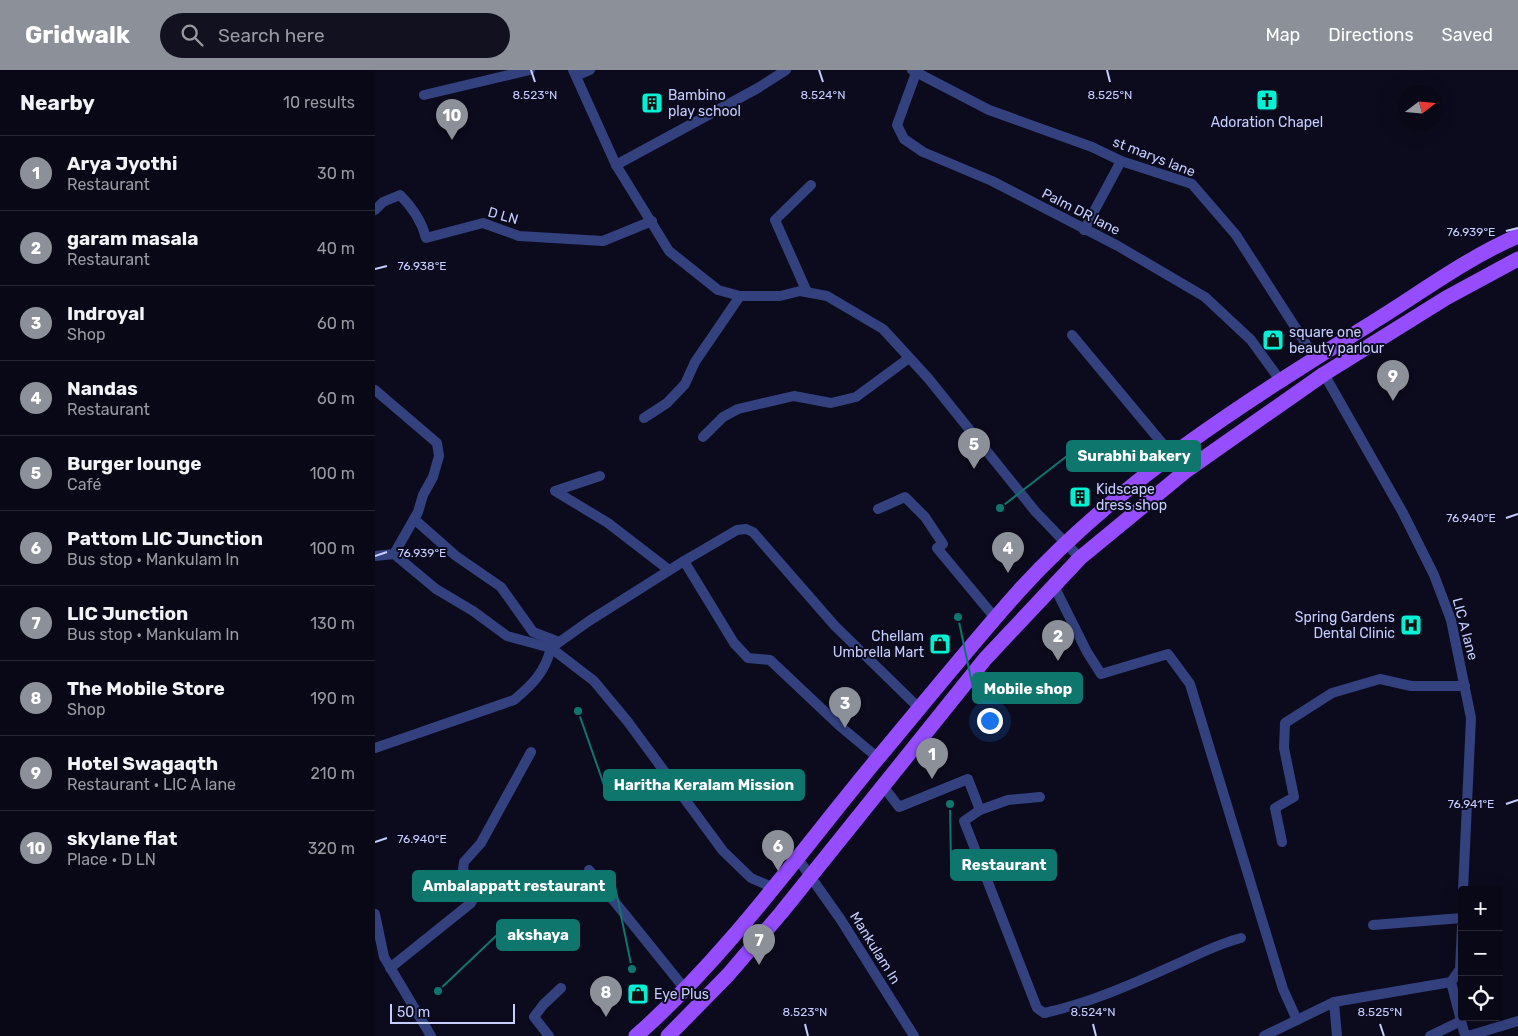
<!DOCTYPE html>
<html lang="en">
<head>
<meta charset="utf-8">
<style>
  body { margin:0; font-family:Rubik,sans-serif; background:#11111f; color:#f1f3f6 }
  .controls { position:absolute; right:15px; bottom:15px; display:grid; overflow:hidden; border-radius:5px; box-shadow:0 5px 20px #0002 }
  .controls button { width:45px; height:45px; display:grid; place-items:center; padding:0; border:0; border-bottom:1px solid #292935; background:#080816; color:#f1f3f6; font:25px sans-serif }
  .compass { position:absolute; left:1023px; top:15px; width:45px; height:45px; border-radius:50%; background:#080816; box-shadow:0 5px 20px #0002; rotate:74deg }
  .scale { position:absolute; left:15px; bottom:12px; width:125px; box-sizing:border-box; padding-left:5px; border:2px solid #c6cdff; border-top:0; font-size:14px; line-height:18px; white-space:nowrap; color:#c6cdff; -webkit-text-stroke:4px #0b0b1d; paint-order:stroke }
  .you { position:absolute; left:614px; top:650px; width:18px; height:18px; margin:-12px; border:4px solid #fff; border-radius:50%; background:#1a73e8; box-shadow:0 0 0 8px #1a73e833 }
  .badge { display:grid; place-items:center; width:32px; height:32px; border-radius:50%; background:#8c9099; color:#fff; font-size:16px; font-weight:700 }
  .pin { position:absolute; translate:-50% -41px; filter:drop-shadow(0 1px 2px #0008) }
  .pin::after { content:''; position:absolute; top:26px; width:18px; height:15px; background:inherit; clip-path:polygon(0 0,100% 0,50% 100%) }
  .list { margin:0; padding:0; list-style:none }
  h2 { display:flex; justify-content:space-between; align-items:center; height:65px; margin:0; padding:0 20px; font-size:21px }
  h2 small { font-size:16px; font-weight:400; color:#989aa1 }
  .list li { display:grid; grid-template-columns:32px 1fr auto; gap:15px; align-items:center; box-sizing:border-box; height:75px; padding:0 20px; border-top:1px solid #292935 }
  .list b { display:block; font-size:19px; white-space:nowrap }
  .list p { margin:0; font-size:16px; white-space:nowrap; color:#989aa1 }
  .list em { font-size:16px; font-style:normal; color:#989aa1 }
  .icon { flex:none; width:28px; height:28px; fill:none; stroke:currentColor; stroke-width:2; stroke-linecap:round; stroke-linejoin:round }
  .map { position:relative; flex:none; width:1143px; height:966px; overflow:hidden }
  header { display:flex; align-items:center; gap:30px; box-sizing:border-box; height:70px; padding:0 25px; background:#8c9099; color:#fff }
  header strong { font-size:24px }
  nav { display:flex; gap:28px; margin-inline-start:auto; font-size:18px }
  .search { width:350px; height:45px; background:#11111f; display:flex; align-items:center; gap:12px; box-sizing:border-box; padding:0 18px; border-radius:28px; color:#989aa1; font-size:19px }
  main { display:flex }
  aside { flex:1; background:#080816 }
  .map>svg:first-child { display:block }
</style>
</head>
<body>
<header>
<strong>Gridwalk</strong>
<div class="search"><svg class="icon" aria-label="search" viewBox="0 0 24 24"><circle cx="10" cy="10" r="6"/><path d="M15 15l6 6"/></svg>Search here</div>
<nav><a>Map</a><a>Directions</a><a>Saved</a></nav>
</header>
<main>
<aside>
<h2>Nearby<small>10 results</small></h2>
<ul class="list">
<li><span class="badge">1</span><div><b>Arya Jyothi</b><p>Restaurant</p></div><em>30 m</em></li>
<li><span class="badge">2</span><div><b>garam masala</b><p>Restaurant</p></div><em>40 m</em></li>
<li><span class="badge">3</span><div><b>Indroyal</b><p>Shop</p></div><em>60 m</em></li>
<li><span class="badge">4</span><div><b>Nandas</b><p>Restaurant</p></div><em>60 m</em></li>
<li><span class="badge">5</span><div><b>Burger lounge</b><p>Café</p></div><em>100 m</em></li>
<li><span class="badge">6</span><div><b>Pattom LIC Junction</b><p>Bus stop · Mankulam ln</p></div><em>100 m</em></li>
<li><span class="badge">7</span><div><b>LIC Junction</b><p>Bus stop · Mankulam ln</p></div><em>130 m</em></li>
<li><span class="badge">8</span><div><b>The Mobile Store</b><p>Shop</p></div><em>190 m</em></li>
<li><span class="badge">9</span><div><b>Hotel Swagaqth</b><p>Restaurant · LIC A lane</p></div><em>210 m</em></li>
<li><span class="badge">10</span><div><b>skylane flat</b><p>Place · D LN</p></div><em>320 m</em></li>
</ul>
</aside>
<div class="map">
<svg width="1143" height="966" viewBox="0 0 1143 966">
  <rect width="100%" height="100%" fill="#0b0b1d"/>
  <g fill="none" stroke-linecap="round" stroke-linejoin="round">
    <g stroke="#33417e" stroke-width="10">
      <path d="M 198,0 L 241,95 L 294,181 L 343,220 L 365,226 L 405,226 L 425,221 L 452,226 L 508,259 L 553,308 L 660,441 L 705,488"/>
      <path d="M 537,0 L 614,40 L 717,77 L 746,91 L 817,114 L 861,165 L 940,288"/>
      <path d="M 541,3 L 522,55 L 529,69 L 548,82 L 617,111 L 743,176 L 830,227 L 876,270 L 905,310"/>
      <path d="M 201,6 L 215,0"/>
      <path d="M 49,25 L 155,0"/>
      <path d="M 241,95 L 383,18 L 411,0"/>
      <path d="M 0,140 L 8,132 L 25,125 C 37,137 47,152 51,168 L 108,153 L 144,166 L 228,171 L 277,151"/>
      <path d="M 709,160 L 746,91"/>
      <path d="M 432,222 L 400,150 L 436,115"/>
      <path d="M 697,265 L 797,385"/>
      <path d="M 949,304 L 1028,443 L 1059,505 L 1076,550 L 1096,648 L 1088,820"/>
      <path d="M 0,320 L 62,373 L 64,386 L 58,407 L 48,425 L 43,442 L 19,484"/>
      <path d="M 269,348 L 292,333 L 310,314 L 320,292 L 365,226"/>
      <path d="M 328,367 L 348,347 L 363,339 L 419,326 L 456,333 L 481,327 L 534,288"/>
      <path d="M 225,406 L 180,421 L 233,453 L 294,500"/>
      <path d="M 503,439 L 530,427 L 550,447 L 568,474 L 562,478 L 621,549"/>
      <path d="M 39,449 L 81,486 L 126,517 L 158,562 L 184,572"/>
      <path d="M 0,486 L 19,484 L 61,519 L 98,541 L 132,566 L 176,578 C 170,602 158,614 139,630 L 0,678"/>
      <path d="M 309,491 L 362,460 L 371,459 L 378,462 L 460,556 L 545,639"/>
      <path d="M 678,514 L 712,582 L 726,604 L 793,584 L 815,614 L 908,919 L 922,950"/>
      <path d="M 508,716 L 524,737 L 593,709 L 605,740 L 589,751 L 662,938 L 669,943 C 712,934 755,915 795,897 C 819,887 841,874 866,868"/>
      <path d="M 605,740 L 633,730 L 665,727"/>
      <path d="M 907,772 L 900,738 L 919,727 L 909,678 L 910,653 L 957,623 L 1005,609 L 1036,616 L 1090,616"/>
      <path d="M 423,789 L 466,850 L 539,966"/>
      <path d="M 214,800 L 310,919"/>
      <path d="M 399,818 L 376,808 L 348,781 L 253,652 L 219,611 L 176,578 L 214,551 L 309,491 L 359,573 L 373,588 L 395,590 L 466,657 L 503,688"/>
      <path d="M 0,844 L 9,887 L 56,966"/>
      <path d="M 998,855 L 1087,848"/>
      <path d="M 15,898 L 96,833 L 102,821 L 88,800 L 89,792 L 106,773 L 156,682"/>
      <path d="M 1076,912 L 1089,962 L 1093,966 L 1143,951"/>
      <path d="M 959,932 L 962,966"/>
      <path d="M 174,966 L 159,947 L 168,935 L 186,918"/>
      <path d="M 889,966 L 959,932 L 1076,912 L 1085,899 L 1087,857"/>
      <path d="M 1055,966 L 1086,951"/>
    </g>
    <g stroke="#954dff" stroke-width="15">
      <path d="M 261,966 C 353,885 424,783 503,688 C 549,633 595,576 643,522 C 745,409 875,329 1003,249 C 1048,221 1094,187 1143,166"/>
      <path d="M 293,966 L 353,905 L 406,843 L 610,589 L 705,488 L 812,400 L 949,304 L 1071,228 L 1143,189"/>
    </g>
  </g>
  <path fill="none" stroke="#c6cdff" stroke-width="2" d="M 156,0 L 160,12M 444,0 L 448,12M 732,0 L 735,12M 1131,161 L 1143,158M 0,199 L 12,196M 1131,448 L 1143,444M 0,486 L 12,482M 1131,734 L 1143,730M 0,772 L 12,768M 430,954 L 433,966M 718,954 L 721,966M 1005,954 L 1009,966"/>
  <defs>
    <g id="church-square" transform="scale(1.125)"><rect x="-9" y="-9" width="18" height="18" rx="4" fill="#00f1d3" stroke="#0b0b1d"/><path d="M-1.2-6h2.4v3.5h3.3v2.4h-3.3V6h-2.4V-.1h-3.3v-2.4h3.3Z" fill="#111"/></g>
    <g id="building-square" transform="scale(1.125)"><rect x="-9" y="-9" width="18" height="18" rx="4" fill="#00f1d3" stroke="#0b0b1d"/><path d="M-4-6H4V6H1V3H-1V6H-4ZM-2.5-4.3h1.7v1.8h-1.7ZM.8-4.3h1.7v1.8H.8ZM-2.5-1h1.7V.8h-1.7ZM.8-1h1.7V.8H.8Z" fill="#111"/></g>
    <g id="shop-square" transform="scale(1.125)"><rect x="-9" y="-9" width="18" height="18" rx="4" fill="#00f1d3" stroke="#0b0b1d"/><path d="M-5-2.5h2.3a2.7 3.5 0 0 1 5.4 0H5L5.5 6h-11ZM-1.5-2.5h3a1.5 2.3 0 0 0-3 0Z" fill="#111"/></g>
    <g id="hospital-square" transform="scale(1.125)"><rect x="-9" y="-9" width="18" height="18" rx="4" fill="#00f1d3" stroke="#0b0b1d"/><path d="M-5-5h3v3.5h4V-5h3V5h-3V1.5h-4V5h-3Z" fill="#111"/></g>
  </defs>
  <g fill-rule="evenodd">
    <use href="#church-square" x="892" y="30"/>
    <use href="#building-square" x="277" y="33"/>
    <use href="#shop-square" x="898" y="270"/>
    <use href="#building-square" x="705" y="427"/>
    <use href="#hospital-square" x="1036" y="555"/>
    <use href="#shop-square" x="565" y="574"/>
    <use href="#shop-square" x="263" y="924"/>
  </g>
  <g text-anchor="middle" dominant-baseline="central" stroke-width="4" stroke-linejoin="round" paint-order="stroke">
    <g font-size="14" fill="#c6cdff" stroke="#0b0b1d" text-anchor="start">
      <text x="293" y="25">Bambino<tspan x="293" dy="16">play school</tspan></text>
      <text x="892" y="52" text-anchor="middle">Adoration Chapel</text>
      <text x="914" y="262">square one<tspan x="914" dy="16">beauty parlour</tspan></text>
      <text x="721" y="419">Kidscape<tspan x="721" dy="16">dress shop</tspan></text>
      <text x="1020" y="547" text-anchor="end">Spring Gardens<tspan x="1020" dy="16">Dental Clinic</tspan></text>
      <text x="549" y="566" text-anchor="end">Chellam<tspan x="549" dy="16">Umbrella Mart</tspan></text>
      <text x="279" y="924">Eye Plus</text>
    </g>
    <g font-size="14" fill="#c6cdff" stroke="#0b0b1d">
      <text transform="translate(779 87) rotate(21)">st marys lane</text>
      <text transform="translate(706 142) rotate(27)">Palm DR lane</text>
      <text transform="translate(128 146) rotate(16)">D LN</text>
      <text transform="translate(1090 559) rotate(75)">LIC A lane</text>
      <text transform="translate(500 878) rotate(58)">Mankulam ln</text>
    </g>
  </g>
  <g font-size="12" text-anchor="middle" fill="#c6cdff" stroke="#0b0b1d" stroke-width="4" stroke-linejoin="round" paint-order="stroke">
    <text x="160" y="29">8.523°N</text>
    <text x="448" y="29">8.524°N</text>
    <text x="735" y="29">8.525°N</text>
    <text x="1096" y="166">76.939°E</text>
    <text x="47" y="200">76.938°E</text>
    <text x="1096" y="452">76.940°E</text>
    <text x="47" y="487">76.939°E</text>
    <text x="1096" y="738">76.941°E</text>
    <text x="47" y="773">76.940°E</text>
    <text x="430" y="946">8.523°N</text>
    <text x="718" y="946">8.524°N</text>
    <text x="1005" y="946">8.525°N</text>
  </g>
  <path fill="none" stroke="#0f766e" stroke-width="2" d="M625 438L692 386M583 547L598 618M203 641L229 715M575 734L576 795M257 899L240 816M63 921L122 865"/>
  <g fill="#0f766e" stroke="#0b0b1d" stroke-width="2">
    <circle cx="625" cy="438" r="5"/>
    <circle cx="583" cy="547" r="5"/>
    <circle cx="203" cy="641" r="5"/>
    <circle cx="575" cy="734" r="5"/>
    <circle cx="257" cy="899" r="5"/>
    <circle cx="63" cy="921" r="5"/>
  </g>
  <g fill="#0f766e" stroke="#0f766e" stroke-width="2">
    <rect x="692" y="371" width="133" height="30" rx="5"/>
    <rect x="598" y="603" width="109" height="30" rx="5"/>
    <rect x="229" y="700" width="200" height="30" rx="5"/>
    <rect x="576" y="780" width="105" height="30" rx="5"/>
    <rect x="38" y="801" width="202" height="30" rx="5"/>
    <rect x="122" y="850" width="82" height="30" rx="5"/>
  </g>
  <g font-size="15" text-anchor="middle" font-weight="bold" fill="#fff">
    <text x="759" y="391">Surabhi bakery</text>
    <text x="653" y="624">Mobile shop</text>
    <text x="329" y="720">Haritha Keralam Mission</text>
    <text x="629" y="800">Restaurant</text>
    <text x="139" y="821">Ambalappatt restaurant</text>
    <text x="163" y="870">akshaya</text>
  </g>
</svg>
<div class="controls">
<button>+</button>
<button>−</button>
<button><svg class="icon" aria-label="locate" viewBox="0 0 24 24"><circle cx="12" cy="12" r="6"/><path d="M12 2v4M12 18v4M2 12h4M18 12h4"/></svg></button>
</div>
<svg class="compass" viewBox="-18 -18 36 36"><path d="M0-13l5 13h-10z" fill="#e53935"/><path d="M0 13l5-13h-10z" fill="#989aa1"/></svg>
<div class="scale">50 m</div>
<div class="you"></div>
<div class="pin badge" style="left:557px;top:709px">1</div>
<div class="pin badge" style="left:683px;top:591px">2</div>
<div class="pin badge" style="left:470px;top:658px">3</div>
<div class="pin badge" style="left:633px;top:503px">4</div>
<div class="pin badge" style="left:599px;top:399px">5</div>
<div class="pin badge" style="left:403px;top:801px">6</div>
<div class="pin badge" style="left:384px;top:895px">7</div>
<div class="pin badge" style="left:231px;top:947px">8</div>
<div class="pin badge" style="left:1018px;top:331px">9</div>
<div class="pin badge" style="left:77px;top:70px">10</div>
</div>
</main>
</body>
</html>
